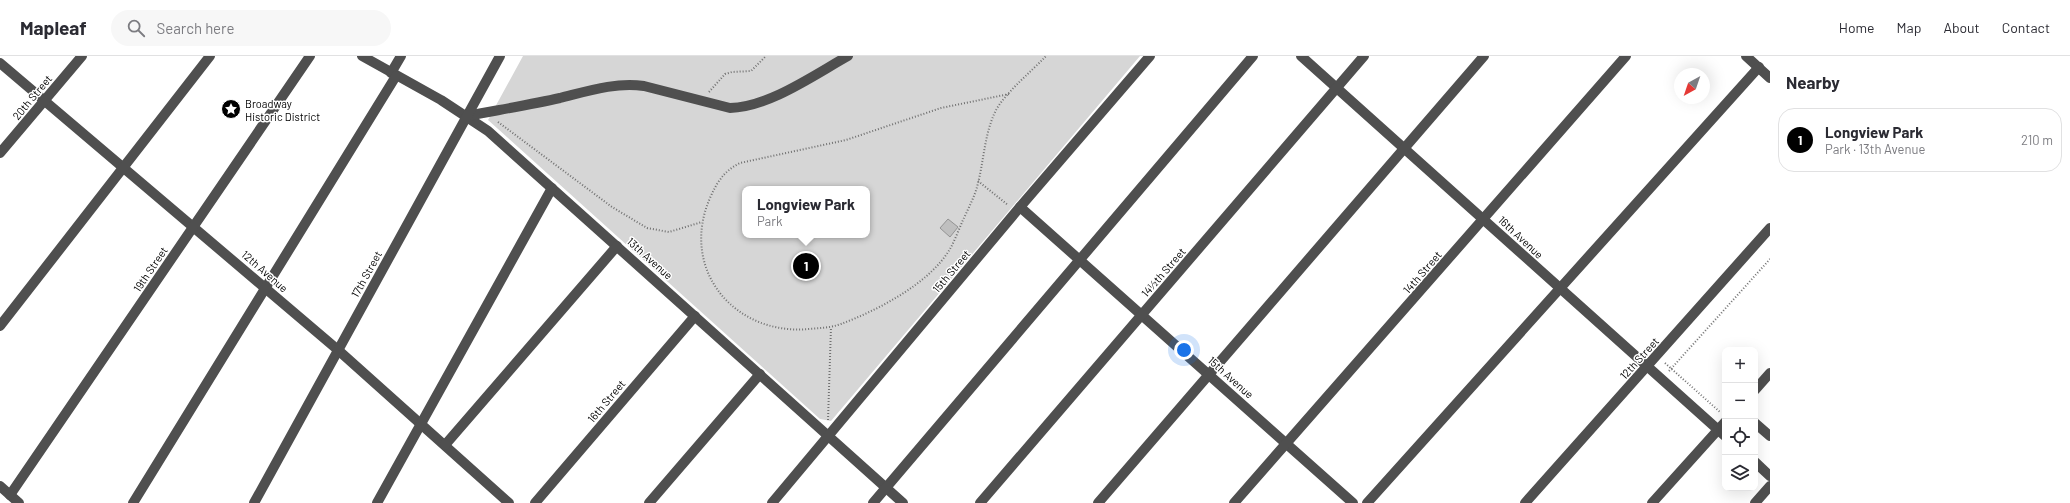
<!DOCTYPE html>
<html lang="en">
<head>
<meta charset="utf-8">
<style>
  body { margin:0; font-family:Barlow,sans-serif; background:#f7f7f7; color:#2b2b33 }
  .controls { position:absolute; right:12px; bottom:12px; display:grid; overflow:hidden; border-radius:8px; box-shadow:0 4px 16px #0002 }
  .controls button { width:36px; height:36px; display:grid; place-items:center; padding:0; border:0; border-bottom:1px solid #e1e1e2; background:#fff; color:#2b2b33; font:20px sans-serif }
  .compass { position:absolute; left:1674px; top:12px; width:36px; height:36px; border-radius:50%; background:#fff; box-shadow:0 4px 16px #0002; rotate:220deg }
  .you { position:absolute; left:1184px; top:294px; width:14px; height:14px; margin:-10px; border:3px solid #fff; border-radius:50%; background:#1a73e8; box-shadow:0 0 0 6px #1a73e833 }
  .badge { display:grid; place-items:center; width:26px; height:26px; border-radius:50%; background:#000; color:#fff; font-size:13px; font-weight:700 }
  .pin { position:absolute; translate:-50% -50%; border:2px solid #fff; box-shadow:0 1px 4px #0006 }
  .popup { position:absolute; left:742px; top:130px; width:128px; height:52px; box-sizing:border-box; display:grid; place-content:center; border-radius:8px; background:#fff; filter:drop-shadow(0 1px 3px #0005); font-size:13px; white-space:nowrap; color:#7c7c81 }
  .popup b { font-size:15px; color:#2b2b33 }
  .popup::after { content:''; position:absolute; left:50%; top:100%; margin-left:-8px; border:8px solid transparent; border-top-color:#fff }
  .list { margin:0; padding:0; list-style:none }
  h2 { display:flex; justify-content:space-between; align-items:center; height:52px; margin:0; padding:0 16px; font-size:17px }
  h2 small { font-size:13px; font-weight:400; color:#7c7c81 }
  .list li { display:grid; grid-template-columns:26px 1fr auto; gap:12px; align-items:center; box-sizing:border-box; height:64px; margin:0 8px 8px; padding:0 8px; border:1px solid #e1e1e2; border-radius:16px }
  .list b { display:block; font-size:15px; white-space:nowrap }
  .list p { margin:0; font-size:13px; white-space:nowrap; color:#7c7c81 }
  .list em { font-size:13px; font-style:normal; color:#7c7c81 }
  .icon { flex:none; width:22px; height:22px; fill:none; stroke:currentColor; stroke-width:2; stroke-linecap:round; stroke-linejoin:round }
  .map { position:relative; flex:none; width:1770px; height:447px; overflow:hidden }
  header { display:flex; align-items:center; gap:24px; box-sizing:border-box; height:56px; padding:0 20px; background:#fff; border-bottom:1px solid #e1e1e2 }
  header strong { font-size:19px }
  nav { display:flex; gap:22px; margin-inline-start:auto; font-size:14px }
  .search { width:280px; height:36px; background:#f7f7f7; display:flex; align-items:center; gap:10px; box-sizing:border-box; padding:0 14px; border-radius:22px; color:#7c7c81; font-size:15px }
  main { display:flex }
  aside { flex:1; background:#fff }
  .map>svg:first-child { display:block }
</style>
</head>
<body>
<header>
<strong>Mapleaf</strong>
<div class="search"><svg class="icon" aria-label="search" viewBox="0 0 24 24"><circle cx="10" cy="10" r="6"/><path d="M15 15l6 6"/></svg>Search here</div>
<nav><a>Home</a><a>Map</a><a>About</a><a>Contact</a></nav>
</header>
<main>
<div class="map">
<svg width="1770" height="447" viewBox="0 0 1770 447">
  <rect width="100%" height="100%" fill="#fff"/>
  <path fill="#d6d6d6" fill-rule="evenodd" d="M 523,0 L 1140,0 L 831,365 L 820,363 L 488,64 ZM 745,133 L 867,133 L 867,179 L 745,179 Z"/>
  <path fill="#bfbfbf" stroke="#939393" d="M 948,163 L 958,171 L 950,181 L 940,172 Z"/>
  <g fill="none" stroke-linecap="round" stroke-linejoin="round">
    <g stroke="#717171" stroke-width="2" stroke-dasharray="1 2" stroke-linecap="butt">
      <path d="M 709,36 L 725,18 L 732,16 L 751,15 L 766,0"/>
      <path d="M 1009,38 L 941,52 L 846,84 L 740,107 C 724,115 717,126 710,142 C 679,213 734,280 809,273 C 820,272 830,272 841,268 C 878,254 929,228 950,193 C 955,184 959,173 963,164 C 968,153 974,142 977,131 C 984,106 984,78 996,54 C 1007,35 1031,16 1046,0"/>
      <path d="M 498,66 L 612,151 L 647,172 L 669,176 L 702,166"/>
      <path d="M 978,125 L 1008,149"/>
      <path d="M 1665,307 L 1720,356"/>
      <path d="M 1669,315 L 1770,203"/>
      <path d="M 828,364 L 831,271"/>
    </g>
    <g stroke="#4f4f4f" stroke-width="10">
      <path d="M 362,0 L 441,44 L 488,75 L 903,447"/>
      <path d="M 1301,0 L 1725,380"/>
      <path d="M 1746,0 L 1770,22"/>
      <path d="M 0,7 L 338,294 L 509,447"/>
      <path d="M 391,17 L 401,0"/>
      <path d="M 467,60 C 498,54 529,49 560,42 C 588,35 615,26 644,30 L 730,52 C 769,51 814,19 848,0"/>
      <path d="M 0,97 L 82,0"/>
      <path d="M 1020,151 L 1353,447"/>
      <path d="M 0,270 L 210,0"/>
      <path d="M 1755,334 L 1770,317"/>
      <path d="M 1755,367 L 1770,380"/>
      <path d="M 445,389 L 617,190"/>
      <path d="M 1755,406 L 1770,420"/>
      <path d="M 0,430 L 19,447"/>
      <path d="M 10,439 L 310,0"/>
      <path d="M 133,447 L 396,20"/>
      <path d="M 254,447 L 500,0"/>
      <path d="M 377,447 L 552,132"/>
      <path d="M 535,447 L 695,260"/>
      <path d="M 649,447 L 760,318"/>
      <path d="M 772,447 L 1020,151 L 1150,0"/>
      <path d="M 873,447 L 1253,0"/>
      <path d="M 980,447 L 1364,0"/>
      <path d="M 1098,447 L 1484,0"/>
      <path d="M 1234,447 L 1626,0"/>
      <path d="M 1367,447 L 1759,11"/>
      <path d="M 1525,447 L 1770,172"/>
      <path d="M 1652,447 L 1725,366"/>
      <path d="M 1755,447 L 1770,430"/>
    </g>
  </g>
  <defs>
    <g id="sight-disc" transform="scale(1)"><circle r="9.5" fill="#000" stroke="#fff"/><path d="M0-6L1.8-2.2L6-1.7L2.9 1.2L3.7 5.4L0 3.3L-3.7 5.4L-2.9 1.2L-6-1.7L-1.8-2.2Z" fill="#fff"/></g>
  </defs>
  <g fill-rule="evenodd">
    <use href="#sight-disc" x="231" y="53"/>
  </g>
  <g text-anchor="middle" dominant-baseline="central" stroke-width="3" stroke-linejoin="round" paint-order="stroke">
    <g font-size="11" fill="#000" stroke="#fff">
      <text transform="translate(32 41) rotate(-50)">20th Street</text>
      <text transform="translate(1521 181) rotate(43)">16th Avenue</text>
      <text transform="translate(650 202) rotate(42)">13th Avenue</text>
      <text transform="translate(150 213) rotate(-56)">19th Street</text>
      <text transform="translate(265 215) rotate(41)">12th Avenue</text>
      <text transform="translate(951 215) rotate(-50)">15th Street</text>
      <text transform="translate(1163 216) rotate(-49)">14½th Street</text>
      <text transform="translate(1422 216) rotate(-49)">14th Street</text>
      <text transform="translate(366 218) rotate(-61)">17th Street</text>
      <text transform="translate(1639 302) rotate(-48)">12th Street</text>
      <text transform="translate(1231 321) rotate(42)">15th Avenue</text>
      <text transform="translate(606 345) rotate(-50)">16th Street</text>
    </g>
    <g font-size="11" fill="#000" stroke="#fff" text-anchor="start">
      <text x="245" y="47">Broadway<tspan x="245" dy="13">Historic District</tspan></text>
    </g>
  </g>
</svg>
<div class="controls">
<button>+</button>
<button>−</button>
<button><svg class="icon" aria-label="locate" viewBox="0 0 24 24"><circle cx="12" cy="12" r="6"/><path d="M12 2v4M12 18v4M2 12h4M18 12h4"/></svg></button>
<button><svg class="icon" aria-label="layers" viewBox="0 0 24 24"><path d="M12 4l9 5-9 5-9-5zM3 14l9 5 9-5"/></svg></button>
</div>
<svg class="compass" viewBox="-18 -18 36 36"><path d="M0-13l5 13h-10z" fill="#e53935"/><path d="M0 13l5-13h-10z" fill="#7c7c81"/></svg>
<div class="you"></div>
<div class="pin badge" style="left:806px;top:210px">1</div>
<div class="popup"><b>Longview Park</b>Park</div>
</div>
<aside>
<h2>Nearby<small></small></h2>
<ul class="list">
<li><span class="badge">1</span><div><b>Longview Park</b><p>Park · 13th Avenue</p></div><em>210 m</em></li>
</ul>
</aside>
</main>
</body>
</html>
